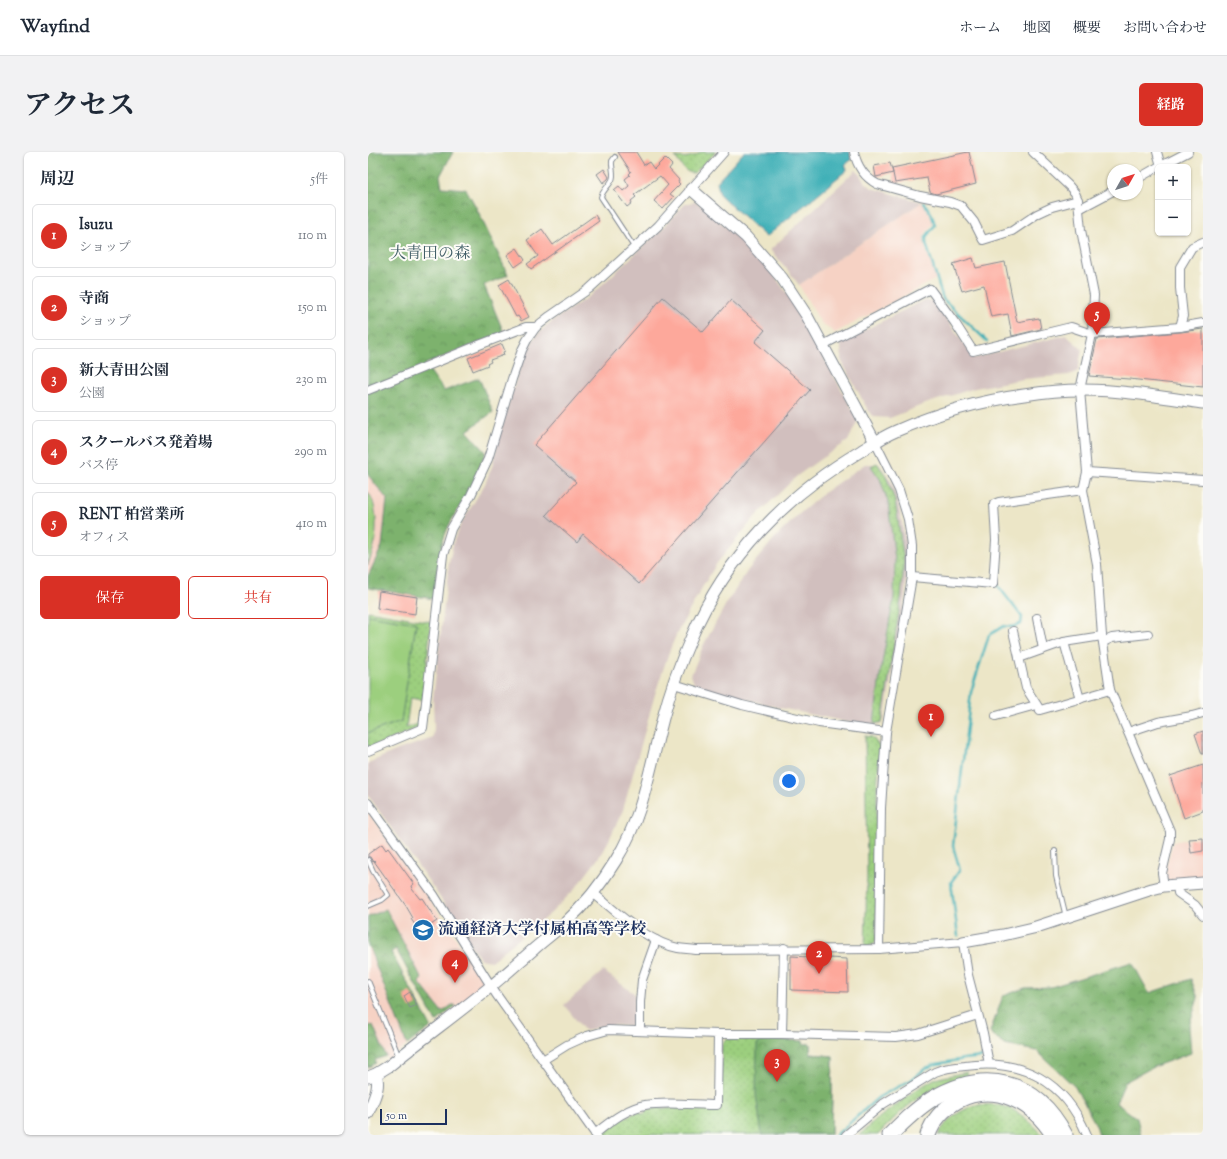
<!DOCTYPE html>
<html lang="ja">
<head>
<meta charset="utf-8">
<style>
  body { margin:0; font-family:"Sorts Mill Goudy","Noto Serif JP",serif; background:#f2f2f3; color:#1f2937 }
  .controls { position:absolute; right:12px; top:12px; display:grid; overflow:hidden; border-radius:6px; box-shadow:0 1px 3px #0004 }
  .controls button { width:36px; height:36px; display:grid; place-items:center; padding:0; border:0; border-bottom:1px solid #e0e1e3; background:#fff; color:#1f2937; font:20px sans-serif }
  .compass { position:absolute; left:739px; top:12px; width:36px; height:36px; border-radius:50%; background:#fff; box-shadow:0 1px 3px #0004; rotate:51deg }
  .scale { position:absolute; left:12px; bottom:10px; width:67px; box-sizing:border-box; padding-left:4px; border:2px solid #1b2f5e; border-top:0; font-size:11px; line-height:14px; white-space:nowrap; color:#1b2f5e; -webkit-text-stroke:3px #fdfcf7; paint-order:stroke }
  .you { position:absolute; left:421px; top:629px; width:14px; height:14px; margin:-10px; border:3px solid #fff; border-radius:50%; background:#1a73e8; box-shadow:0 0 0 6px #1a73e833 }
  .badge { display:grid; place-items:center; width:26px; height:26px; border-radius:50%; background:#d93025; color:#fff; font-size:13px; font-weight:700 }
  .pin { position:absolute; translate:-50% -33px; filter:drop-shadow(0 1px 2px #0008) }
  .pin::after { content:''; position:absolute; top:21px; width:14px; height:12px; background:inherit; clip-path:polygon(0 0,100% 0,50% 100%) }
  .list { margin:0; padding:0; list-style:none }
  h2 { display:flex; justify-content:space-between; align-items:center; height:52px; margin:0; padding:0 16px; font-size:17px }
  h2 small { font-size:13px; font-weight:400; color:#747a83 }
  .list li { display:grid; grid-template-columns:26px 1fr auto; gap:12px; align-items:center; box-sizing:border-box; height:64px; margin:0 8px 8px; padding:0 8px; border:1px solid #e0e1e3; border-radius:6px }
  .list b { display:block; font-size:15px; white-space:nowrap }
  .list p { margin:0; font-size:13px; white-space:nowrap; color:#747a83 }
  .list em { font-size:13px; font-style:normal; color:#747a83 }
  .actions { display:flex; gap:8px; padding:12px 16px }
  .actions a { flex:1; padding:9px 0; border:1px solid #d93025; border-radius:6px; text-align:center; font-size:14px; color:#d93025 }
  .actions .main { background:#d93025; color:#fff }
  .map { position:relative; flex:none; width:835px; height:983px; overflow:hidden; border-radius:6px }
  header { display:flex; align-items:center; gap:24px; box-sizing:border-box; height:56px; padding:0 20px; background:#fff; border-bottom:1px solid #e0e1e3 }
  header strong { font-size:19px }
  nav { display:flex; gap:22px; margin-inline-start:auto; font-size:14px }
  .intro { display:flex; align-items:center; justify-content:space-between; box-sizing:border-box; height:96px; padding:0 24px }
  h1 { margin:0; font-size:28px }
  .button { padding:10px 18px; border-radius:6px; background:#d93025; color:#fff; font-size:14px; font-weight:700 }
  main { display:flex; gap:24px; padding:0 24px }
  aside { flex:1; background:#fff; border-radius:6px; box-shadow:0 1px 3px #0004 }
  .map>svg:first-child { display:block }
</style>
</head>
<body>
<header>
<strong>Wayfind</strong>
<nav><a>ホーム</a><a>地図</a><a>概要</a><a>お問い合わせ</a></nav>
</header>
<div class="intro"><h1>アクセス</h1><a class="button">経路</a></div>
<main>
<aside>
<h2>周辺<small>5件</small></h2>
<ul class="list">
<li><span class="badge">1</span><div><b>Isuzu</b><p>ショップ</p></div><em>110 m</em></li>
<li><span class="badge">2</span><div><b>寺商</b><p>ショップ</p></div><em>150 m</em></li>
<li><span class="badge">3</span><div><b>新大青田公園</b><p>公園</p></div><em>230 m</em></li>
<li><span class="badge">4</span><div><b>スクールバス発着場</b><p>バス停</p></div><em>290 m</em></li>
<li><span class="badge">5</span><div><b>RENT 柏営業所</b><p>オフィス</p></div><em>410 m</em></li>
</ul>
<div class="actions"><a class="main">保存</a><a>共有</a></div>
</aside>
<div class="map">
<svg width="835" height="983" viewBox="0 0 835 983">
  <defs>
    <pattern id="grass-dots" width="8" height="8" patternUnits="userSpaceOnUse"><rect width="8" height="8" fill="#9ccf7e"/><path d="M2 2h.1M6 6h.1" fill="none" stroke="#86b26f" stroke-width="1.8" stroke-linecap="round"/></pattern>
    <pattern id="forest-crowns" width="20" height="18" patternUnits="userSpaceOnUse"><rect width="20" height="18" fill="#7db26d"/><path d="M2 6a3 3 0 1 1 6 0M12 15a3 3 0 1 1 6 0" fill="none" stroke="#66915d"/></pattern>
  </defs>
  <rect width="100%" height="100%" fill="#fdfcf7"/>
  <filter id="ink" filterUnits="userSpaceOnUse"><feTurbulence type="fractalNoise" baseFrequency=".025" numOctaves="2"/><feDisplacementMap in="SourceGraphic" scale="8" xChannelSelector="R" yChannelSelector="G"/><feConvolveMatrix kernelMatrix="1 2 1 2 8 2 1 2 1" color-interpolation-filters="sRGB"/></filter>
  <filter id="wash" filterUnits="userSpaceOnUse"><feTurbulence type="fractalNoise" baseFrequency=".012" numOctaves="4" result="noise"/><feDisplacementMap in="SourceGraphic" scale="16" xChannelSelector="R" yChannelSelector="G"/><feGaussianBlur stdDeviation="0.9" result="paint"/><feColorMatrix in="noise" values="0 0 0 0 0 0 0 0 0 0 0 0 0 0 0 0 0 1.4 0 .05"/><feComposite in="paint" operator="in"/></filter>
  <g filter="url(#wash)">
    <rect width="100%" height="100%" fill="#ece6c7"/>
    <g fill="#f6d2c4">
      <path d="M 554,50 L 561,61 L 565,71 L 556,84 L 557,95 L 568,127 L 467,181 L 453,171 L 431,133 Z"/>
      <path d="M 0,323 L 19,346 L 14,394 L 0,424 Z"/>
      <path d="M 0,660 L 69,758 L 118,832 L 68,870 L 18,757 L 0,765 Z"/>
      <path d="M 835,684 L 835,726 L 800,729 L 798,728 L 798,715 L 805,690 Z"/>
      <path d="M 0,793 L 39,893 L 20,908 L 5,873 L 0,874 Z"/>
    </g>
    <g fill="#d1bfbe">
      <path d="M 488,18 L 497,30 L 504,36 L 554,50 L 431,133 L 419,117 L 402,98 Z"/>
      <path d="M 327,50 L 333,53 L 374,89 L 406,123 L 427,153 L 490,268 L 480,289 L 451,308 L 429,324 L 387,365 L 349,411 L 335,434 L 309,481 L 301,500 L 287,542 L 255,658 L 240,690 L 229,708 L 207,737 L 183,761 L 123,809 L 112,807 L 69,741 L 0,643 L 0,611 L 30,598 L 65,586 L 66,575 L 65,547 L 81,411 L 86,388 L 93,372 L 117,332 L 125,312 L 132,280 L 152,215 L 160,196 L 168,184 L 179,173 L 223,143 L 294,77 L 316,53 L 320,51 Z"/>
      <path d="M 560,148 L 565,150 L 578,166 L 606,206 L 698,183 L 714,197 L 710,219 L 701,223 L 655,227 L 607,236 L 554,253 L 522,266 L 506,265 L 501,260 L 473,208 L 473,190 L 552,150 Z"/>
      <path d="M 497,312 L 511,312 L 523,329 L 530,349 L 538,393 L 540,412 L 537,444 L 516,568 L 514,571 L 507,573 L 479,570 L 417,557 L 327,534 L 323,523 L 335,494 L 358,452 L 380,418 L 406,387 L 429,364 L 458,339 Z"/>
      <path d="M 235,819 L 267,842 L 266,869 L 261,874 L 246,873 L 230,875 L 217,879 L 196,853 Z"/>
    </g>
    <g fill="url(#grass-dots)" stroke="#5c7f6e">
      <path d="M 333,0 L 348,0 L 326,21 C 317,22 312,11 307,5 C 317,6 324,6 333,0 Z"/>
      <path d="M 509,311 L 518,324 L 527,349 L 536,409 L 533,446 L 514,570 L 506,572 L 512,523 L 526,444 L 527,408 L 520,350 L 512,327 L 503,314 Z"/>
      <path d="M 0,459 L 63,470 L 55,548 L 42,546 L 38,576 L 49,572 L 51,556 L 53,555 L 54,555 L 52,575 L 0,597 L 0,581 L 33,569 L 48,471 L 0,463 Z"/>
      <path d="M 497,584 L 504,585 L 512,595 L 509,637 L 508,787 L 506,792 L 497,796 L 499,723 Z"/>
      <path d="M 359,887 L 435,889 L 435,892 L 442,892 L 442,902 L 465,904 L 463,982 L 235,983 L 236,980 L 251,968 L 272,959 L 273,962 L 278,961 L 277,958 L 289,956 L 352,957 L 354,892 Z"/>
      <path d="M 599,920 L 600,925 C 593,927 586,929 579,931 C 552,941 529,962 510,983 L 491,983 L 508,968 L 549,937 L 566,927 Z"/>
      <path d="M 607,953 C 615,953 623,952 630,953 C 649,956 663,970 675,983 L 570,983 C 580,966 590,960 607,953 Z"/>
    </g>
    <g fill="url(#forest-crowns)" stroke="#4c7066">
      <path d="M 0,0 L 85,0 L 72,24 L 74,35 L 98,37 L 108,55 L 140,123 L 116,133 L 136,181 L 57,212 L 76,239 L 111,226 L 125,260 L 99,279 L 118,300 C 112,315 106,330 98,345 C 91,356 83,367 78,380 C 70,401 69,425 66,447 L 0,436 L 0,424 L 14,394 L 19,347 L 0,323 Z"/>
      <path d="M 18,757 L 54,827 L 51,830 L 74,860 L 84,853 L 87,853 L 88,854 L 68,870 L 28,797 L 23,800 L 63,875 L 39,893 L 0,793 L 0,765 Z"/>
      <path d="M 764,810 L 781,841 L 823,827 L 830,846 L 821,874 L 823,901 L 785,915 L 757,930 L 748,951 L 769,966 L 773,983 L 731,983 L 728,973 L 707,935 L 669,899 L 636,893 L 622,880 L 635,844 L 657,836 L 683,835 Z"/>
      <path d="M 5,873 L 18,904 L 7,908 L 8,911 L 0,916 L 0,874 Z"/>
      <path d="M 397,887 L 435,889 L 435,892 L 442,892 L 442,902 L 465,904 L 463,982 L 394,983 L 388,943 L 389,892 Z"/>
    </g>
    <g fill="#9ccf7e" stroke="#5c7f6e">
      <path d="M 0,340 C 9,351 9,375 7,389 C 6,397 2,406 0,413 Z"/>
      <path d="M 0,463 L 48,471 L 33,569 L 0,581 Z"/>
    </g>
    <path fill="#3fb0b7" stroke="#2d708a" d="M 376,0 L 482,0 L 483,8 L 477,13 L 479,18 L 398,85 L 352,43 L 349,30 Z"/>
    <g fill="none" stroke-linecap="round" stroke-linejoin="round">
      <g stroke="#3fb0b7" stroke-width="2.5">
        <path d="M 556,51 L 563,61 L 567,73 L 558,85 L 558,91 L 575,147 L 619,189"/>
        <path d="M 590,784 L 583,730 L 592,718 L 585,694 L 603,540 L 621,483 L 636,474 L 644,475 L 653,472 L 654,465 L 628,431"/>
        <path d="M 468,983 L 511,945 L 543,928 L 558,916 L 569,912 L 596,907 L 615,905"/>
      </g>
    </g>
    <g id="blocks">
      <g fill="#fda89b">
        <path d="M 250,0 L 268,0 L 276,13 L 281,10 L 286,17 L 297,6 L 304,13 L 301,17 L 311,28 L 310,30 L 312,32 L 302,42 L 306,45 L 295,57 L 286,49 L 300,33 L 292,24 L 266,43 L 268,45 L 263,49 L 264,51 L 259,55 L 246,38 L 251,34 L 255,39 L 261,34 L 257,27 L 262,23 L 261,22 L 263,20 Z"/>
        <path d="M 600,0 L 601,0 L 608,32 L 568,42 L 562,40 L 559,26 L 527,31 L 524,16 Z"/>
        <path d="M 522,11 L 525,21 L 508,25 L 506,14 Z"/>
        <path d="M 236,17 L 241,25 L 240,27 L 235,31 L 229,22 Z"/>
        <path d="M 227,63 L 231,69 L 163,117 L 159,112 L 170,104 L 159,88 L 174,77 L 185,93 Z"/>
        <path d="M 149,96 L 157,108 L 147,115 L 139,103 Z"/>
        <path d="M 605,106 L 608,116 L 637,110 L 649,170 L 671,166 L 673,177 L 644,184 L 640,162 L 623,165 L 616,133 L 594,139 L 585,112 Z"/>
        <path d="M 141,127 L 161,165 L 153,169 L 150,164 L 148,165 L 131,133 Z"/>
        <path d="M 295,145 L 335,180 L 363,148 L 397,178 L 387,190 L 442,238 L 271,432 L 215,382 L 209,390 L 178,363 L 208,330 L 166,293 Z"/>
        <path d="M 835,177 L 835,235 L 761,227 L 721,224 L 729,187 L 813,180 Z"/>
        <path d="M 134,192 L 137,199 L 135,200 L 136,203 L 122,208 L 123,210 L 119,212 L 120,213 L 105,219 L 100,206 Z"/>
        <path d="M 11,439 L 49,445 L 47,462 L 9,456 Z"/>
        <path d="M 835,579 L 835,602 L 834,602 L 827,582 Z"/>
        <path d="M 835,613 L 835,659 L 816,666 L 802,624 Z"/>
        <path d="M 835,686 L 835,699 L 823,701 L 821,687 Z"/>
        <path d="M 14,692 L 18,698 L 20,696 L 46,732 L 43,734 L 44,737 L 52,747 L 54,746 L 69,769 L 52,780 L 43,767 L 45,766 L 38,754 L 6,709 L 5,710 L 2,705 L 0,705 L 0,702 Z"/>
        <path d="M 423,804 L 479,807 L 480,840 L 423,838 Z"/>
        <path d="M 42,840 L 49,853 L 42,856 L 36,844 Z"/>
      </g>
    </g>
  </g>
  <g filter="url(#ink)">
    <use href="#blocks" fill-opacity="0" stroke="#848a92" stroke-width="1"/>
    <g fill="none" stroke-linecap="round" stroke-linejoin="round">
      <g stroke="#848a92" stroke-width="6">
        <g id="service">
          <path d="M 247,5 L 244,9 C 243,15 247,22 244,28 C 241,34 235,38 233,45 L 266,95"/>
          <path d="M 687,699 L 688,724 L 698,765"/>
          <path d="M 0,708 L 5,719 L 20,743 L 14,748 L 0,754"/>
          <path d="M 0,829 L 31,905"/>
        </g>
      </g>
      <g stroke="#848a92" stroke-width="10">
        <g id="minor">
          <path d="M 486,0 C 489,14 496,25 509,32 L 552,44 L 582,50 L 593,54 L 606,70 L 615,88 L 644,79 L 669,62 L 684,55 L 710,48"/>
          <path d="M 665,0 L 701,34 L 707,41 L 710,48 L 713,78 L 726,143 L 724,182 L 712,238 L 719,320 L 715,338 L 729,412 L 734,484 L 742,538 L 802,679 L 802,687 L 794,721 L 796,734"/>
          <path d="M 789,0 L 793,14"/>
          <path d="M 791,15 L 820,0"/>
          <path d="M 769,27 L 790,15"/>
          <path d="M 711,57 L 745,39"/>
          <path d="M 812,175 L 815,164 L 812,136 L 812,115 L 824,95 L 835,90"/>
          <path d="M 455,193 L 562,137 L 587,171 L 605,199 L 703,175 L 724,182 L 812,175 L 835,171"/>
          <path d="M 0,238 L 111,193 L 158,175 L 168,175"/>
          <path d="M 507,290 L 531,338 L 540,367 L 544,394 L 544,425 L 518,580 L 513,656 L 511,797"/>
          <path d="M 719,320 L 835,328"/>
          <path d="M 544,425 L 625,432 L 628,388 L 626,352 L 631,350 L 715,338"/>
          <path d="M 669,466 L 675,497"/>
          <path d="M 645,479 L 658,536 L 672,558 L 742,538"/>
          <path d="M 696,490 L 712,547"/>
          <path d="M 735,490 L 744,486 L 780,482"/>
          <path d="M 651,506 L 696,490 L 734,484"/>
          <path d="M 306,532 L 374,553 L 451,571 L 518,580"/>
          <path d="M 628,564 L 668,553"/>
          <path d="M 760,580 L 790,570 L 824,564 L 835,561"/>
          <path d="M 0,599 L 55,576 L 75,403 L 83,377 L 103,343 L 120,307 L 144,227 L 154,198 L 159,188 L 168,175 L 182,164 L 221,137 L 290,74 L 356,0"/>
          <path d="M 0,651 L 66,743 L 128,842 L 228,983"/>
          <path d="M 809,733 L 810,741 L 827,753 L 835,763"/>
          <path d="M 225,741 C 249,760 279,790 310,796 C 316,797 322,797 328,798 L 511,797 L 595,790 L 600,823 L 615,881 L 621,912"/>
          <path d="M 272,879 L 272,850 L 274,828 L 288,788"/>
          <path d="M 350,882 L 414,882 L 416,796"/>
          <path d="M 414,882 L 528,885 L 550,882 L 610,863"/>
          <path d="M 175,908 L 199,893 L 219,884 L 240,878 L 350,882 L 349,953 C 328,953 297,949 277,953 C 259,956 241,970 227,982"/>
          <path d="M 478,983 L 515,952 L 567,920 C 576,916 586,915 597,914 C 654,906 697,929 719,983"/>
        </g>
      </g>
      <g stroke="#848a92" stroke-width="13">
        <g id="tertiary">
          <path d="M 323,37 L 378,85 L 414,126 L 439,164 L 507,290"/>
          <path d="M 595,790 L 635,783 L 665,776 L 784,737 L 796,734 L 835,731"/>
          <path d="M 0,925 L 8,922 L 21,914 C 54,887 89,862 122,835 C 137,823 151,810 166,797 C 176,788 187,780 197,771 C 217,753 234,731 248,708 C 275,665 282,615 295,566 C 302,539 313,509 324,484 C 358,405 419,342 493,299 C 504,292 516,284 528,279 C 569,261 612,249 656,243 C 675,240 695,238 714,238 C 754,238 795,245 835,251"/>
          <path d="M 0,961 C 5,948 13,935 8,922"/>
        </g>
      </g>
      <g stroke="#848a92" stroke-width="17">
        <g id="motorway">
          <path d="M 522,983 C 535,970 548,957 564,947 C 617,915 668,928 697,983"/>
          <path d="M 560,983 C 565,968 575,957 589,949 C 626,929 665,950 685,983"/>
        </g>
      </g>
      <use href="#service" stroke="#fff" stroke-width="4"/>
      <use href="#minor" stroke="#fff" stroke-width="8"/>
      <use href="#tertiary" stroke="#fff" stroke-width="11"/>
      <use href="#motorway" stroke="#fff" stroke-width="15"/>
    </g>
  </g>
  <defs>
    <g id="school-disc" transform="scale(1.15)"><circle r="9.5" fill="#1f6fb2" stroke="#fdfcf7"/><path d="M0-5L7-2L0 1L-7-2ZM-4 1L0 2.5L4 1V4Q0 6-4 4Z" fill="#fff"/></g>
  </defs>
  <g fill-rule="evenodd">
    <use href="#school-disc" x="55" y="778"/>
  </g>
  <g text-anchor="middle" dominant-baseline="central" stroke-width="4" stroke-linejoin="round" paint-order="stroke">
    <g font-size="16" fill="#425f68" stroke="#fdfcf7">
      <text x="62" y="102">大青田の森</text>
    </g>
    <g font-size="16" font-weight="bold" fill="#1b2f5e" stroke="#fdfcf7" text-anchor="start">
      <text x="70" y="778">流通経済大学付属柏高等学校</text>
    </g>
  </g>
</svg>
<div class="controls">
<button>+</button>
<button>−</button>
</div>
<svg class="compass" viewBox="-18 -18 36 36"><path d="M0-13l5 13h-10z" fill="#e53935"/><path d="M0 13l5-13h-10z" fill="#747a83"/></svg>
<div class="scale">50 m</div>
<div class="you"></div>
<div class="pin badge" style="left:563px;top:585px">1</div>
<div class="pin badge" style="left:451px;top:822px">2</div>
<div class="pin badge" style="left:409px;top:930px">3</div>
<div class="pin badge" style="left:87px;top:831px">4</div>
<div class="pin badge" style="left:729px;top:183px">5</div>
</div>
</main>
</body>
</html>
